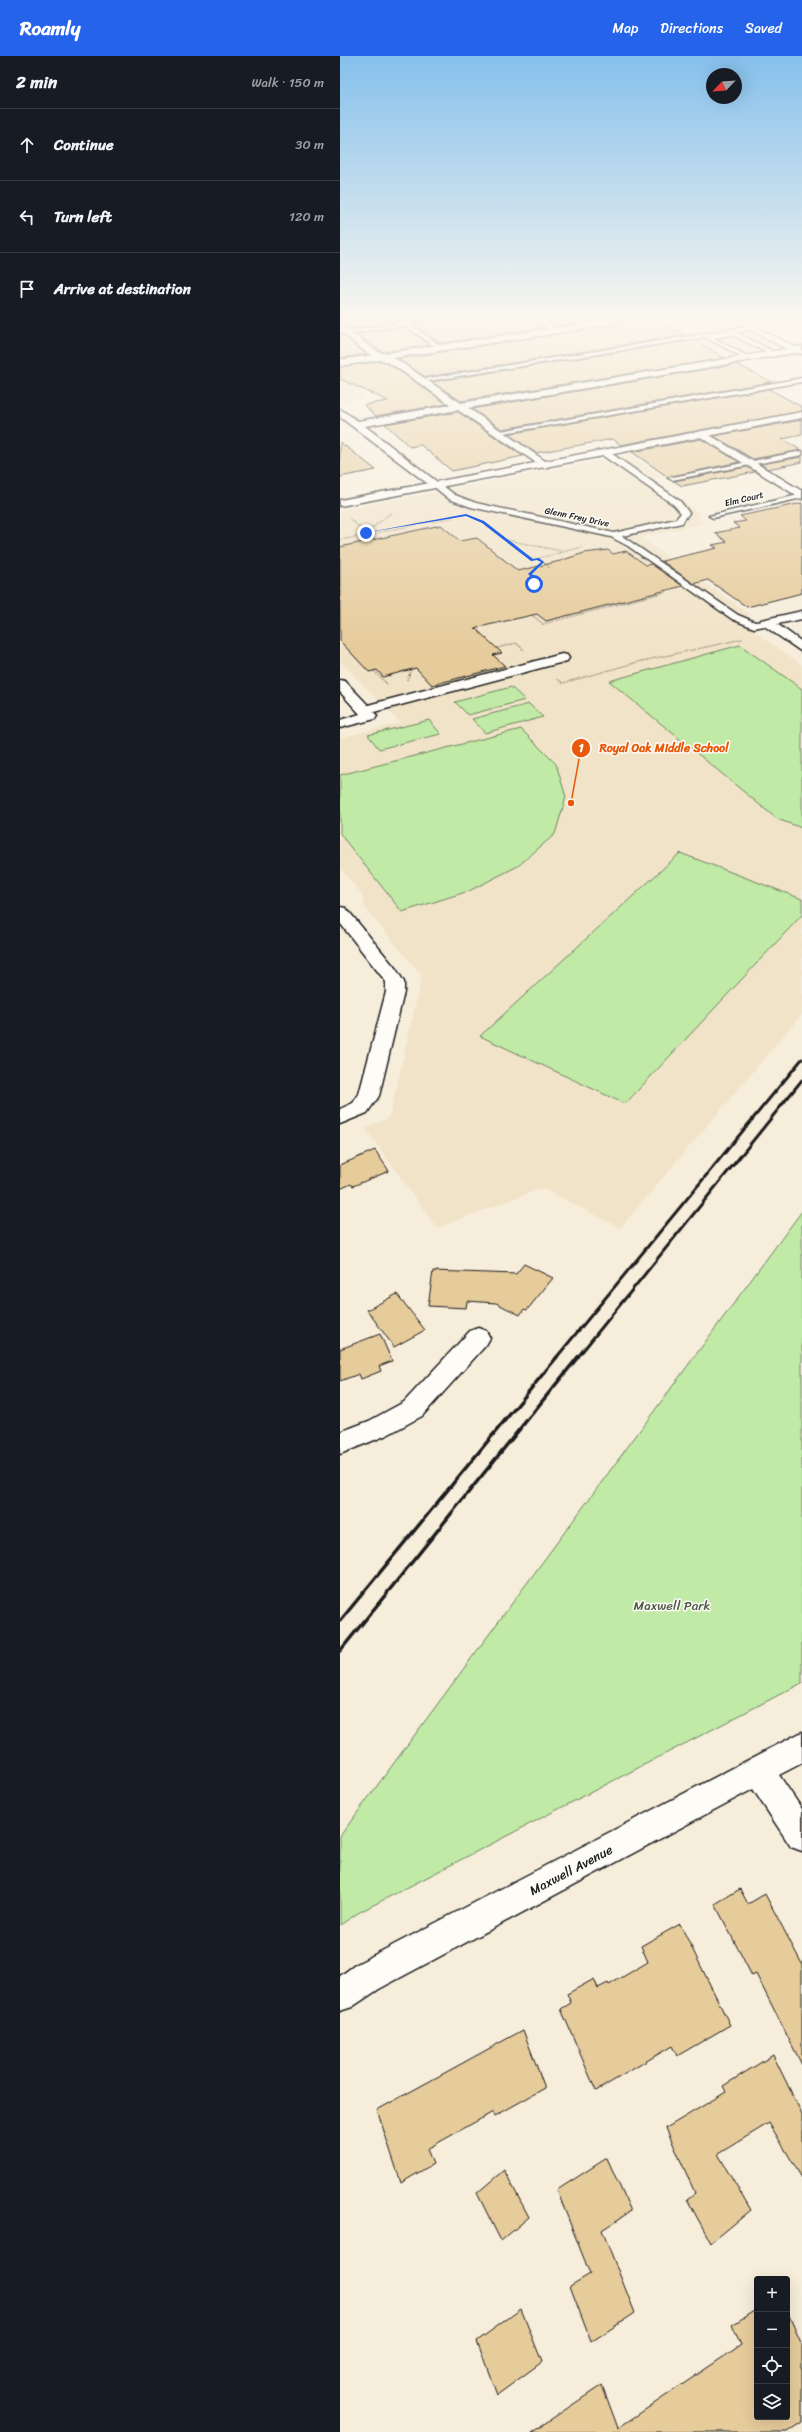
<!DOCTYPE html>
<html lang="en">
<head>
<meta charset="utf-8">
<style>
  body { margin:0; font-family:Sriracha,sans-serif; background:#242831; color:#f1f3f6 }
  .controls { position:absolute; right:12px; bottom:12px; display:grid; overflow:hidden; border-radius:4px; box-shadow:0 4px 16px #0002 }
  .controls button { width:36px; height:36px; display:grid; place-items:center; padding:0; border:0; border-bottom:1px solid #363941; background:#171b24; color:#f1f3f6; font:20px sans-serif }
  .compass { position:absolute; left:366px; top:12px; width:36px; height:36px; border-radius:50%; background:#171b24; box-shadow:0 4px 16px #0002; rotate:245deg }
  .stop { position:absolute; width:12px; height:12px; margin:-9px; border:3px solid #2563eb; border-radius:50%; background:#fff }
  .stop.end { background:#2563eb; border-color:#fff; box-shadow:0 1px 4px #0008 }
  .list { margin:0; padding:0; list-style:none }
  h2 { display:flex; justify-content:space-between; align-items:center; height:52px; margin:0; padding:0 16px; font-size:17px }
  h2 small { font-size:13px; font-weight:400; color:#9ea1a6 }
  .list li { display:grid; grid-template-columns:26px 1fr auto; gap:12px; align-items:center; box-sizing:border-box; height:72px; padding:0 16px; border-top:1px solid #363941 }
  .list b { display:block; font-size:15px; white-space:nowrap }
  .list em { font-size:13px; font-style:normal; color:#9ea1a6 }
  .icon { flex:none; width:22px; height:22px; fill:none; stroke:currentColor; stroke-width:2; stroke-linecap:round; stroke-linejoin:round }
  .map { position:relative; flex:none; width:462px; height:2376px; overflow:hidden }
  header { display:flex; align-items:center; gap:24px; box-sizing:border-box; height:56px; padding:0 20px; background:#2563eb; color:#fff }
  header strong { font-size:19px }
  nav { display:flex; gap:22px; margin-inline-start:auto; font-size:14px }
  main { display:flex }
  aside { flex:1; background:#171b24 }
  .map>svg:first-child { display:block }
</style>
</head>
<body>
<header>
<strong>Roamly</strong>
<nav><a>Map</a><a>Directions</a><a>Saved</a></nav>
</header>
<main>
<aside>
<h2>2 min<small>Walk · 150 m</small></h2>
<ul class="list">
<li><svg class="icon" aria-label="ahead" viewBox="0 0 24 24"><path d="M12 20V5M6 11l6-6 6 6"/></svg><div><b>Continue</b></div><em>30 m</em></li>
<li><svg class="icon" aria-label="left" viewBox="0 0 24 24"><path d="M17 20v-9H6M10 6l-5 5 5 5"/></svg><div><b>Turn left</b></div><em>120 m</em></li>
<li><svg class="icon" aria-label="arrive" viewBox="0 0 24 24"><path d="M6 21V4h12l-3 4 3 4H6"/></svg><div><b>Arrive at destination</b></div></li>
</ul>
</aside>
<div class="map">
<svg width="462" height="2376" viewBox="0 0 462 2376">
  <rect width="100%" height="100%" fill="#f6eddb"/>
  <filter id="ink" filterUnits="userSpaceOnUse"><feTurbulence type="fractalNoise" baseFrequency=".025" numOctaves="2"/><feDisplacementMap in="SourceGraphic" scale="8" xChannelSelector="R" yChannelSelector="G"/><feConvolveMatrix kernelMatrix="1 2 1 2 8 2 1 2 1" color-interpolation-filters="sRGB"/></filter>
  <g filter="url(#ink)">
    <g fill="#f1e3c8">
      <path d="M 333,264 L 385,264 L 437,290 L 383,299 L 353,283 L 90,325 L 94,328 L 23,340 L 25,343 L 0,347 L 0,315 Z"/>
      <path d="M 291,399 L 323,421 L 312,424 L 357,455 L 362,468 L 301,482 L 411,559 L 408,560 L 414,575 L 462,609 L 462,958 L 280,1172 L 202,1132 L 97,1172 L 25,1072 L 47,1063 L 51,1055 L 82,920 L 25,852 L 22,838 L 0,812 L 0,682 L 60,667 L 0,605 L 0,454 Z"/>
    </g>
    <g fill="#c0eaa6" stroke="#6e8361">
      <path d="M 400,589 L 462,633 L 462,772 L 437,763 L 269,625 Z"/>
      <path d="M 171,631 L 185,644 L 128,659 L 115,646 Z"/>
      <path d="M 189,648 L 203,661 L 145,677 L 132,663 Z"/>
      <path d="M 89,664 L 101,678 L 39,693 L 28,679 Z"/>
      <path d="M 181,673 L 216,708 L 226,741 L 215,778 L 178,810 L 129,835 L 62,856 L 0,778 L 0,719 Z"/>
      <path d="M 340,797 L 462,843 L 462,859 L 285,1048 L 140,980 Z"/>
      <path d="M 462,1155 L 462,1627 L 18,1857 L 0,1869 L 0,1780 Z"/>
    </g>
    <g fill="#e6cb9b" stroke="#1c1c1c">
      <path d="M 0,264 L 68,264 L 10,273 L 0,267 Z"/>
      <path d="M 90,264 L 193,264 L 203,272 L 100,287 L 74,269 Z"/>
      <path d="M 206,264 L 259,264 L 216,270 Z"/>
      <path d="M 287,264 L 316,264 L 345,279 L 86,321 L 58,303 L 282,268 Z"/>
      <path d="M 64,271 L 90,289 L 43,296 L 16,278 Z"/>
      <path d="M 0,277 L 26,298 L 27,298 L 0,302 Z"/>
      <path d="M 354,284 L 385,302 L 121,345 L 92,326 Z"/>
      <path d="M 41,305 L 52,310 L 107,348 L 36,360 L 24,349 L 48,345 L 0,323 L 0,311 Z"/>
      <path d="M 397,308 L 431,326 L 162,373 L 132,353 Z"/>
      <path d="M 429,333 L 462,351 L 462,355 L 281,389 L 273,383 L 196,397 L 168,378 Z"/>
      <path d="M 118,356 L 183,400 L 112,415 L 81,389 L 70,391 L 45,368 Z"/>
      <path d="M 462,364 L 462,379 L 442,383 L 461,394 L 413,403 L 374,380 Z"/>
      <path d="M 361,383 L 399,406 L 328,421 L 292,396 Z"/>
      <path d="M 0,386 L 36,414 L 0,421 Z"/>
      <path d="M 462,401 L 462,406 L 428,413 L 421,408 Z"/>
      <path d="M 407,411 L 415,416 L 342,430 L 334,425 Z"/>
      <path d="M 462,447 L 462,537 L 407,551 L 368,524 L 354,528 L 322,505 L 377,492 L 372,489 L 387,486 L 375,477 L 400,472 L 393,467 L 406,465 L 400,460 Z"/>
      <path d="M 101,469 L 120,485 L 137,482 L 178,515 L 220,505 L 244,497 L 268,494 L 273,498 L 286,495 L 306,509 L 311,508 L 343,530 L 206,565 L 197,558 L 135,572 L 162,597 L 153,599 L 165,610 L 92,629 L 76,612 L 43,621 L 37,614 L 29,616 L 0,585 L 0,491 Z"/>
      <path d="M 35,1094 L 49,1115 L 13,1130 L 11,1128 L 0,1133 L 0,1109 Z"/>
      <path d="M 184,1208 L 213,1222 L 187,1254 L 184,1253 L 180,1259 L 156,1247 L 127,1245 L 126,1252 L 88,1250 L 93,1215 L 176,1218 Z"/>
      <path d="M 57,1238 L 85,1274 L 54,1291 L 27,1254 Z"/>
      <path d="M 40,1278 L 52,1305 L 39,1310 L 41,1315 L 21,1323 L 19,1318 L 0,1325 L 0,1293 Z"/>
      <path d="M 400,1833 L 408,1848 L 425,1838 L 462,1908 L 462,2009 L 416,1918 L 412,1920 L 375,1848 Z"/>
      <path d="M 340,1868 L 390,1969 L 337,2000 L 332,1990 L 256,2035 L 221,1953 L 231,1947 L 227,1938 L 254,1923 L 258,1932 L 268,1927 L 269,1929 L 308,1906 L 301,1890 Z"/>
      <path d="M 183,1974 L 205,2032 L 155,2060 L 153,2056 L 87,2093 L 93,2108 L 61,2127 L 37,2054 Z"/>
      <path d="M 433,1999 L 462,2058 L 462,2122 L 429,2067 L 378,2098 L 411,2154 L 371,2187 L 347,2143 L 355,2137 L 326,2072 L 386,2036 L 383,2030 Z"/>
      <path d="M 267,2102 L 291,2155 L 262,2174 L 295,2257 L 251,2286 L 230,2230 L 250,2218 L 217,2134 Z"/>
      <path d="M 164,2114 L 189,2161 L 161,2185 L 137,2137 Z"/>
      <path d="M 181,2253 L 202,2306 L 157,2339 L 137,2285 Z"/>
      <path d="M 417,2253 L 417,2361 L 447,2361 L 447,2255 L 462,2289 L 462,2366 L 447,2376 L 192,2376 L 262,2329 L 278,2372 L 401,2289 L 392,2269 Z"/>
    </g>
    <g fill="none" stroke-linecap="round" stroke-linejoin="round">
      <g stroke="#1c1c1c" stroke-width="3">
        <g id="lane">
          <path d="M 89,264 L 70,268 L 101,290 L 101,292 L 97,292 L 64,269 L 6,278 L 3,276 L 76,264 Z"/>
          <path d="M 412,270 L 414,273 L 396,276 L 436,297 L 436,299 L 432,299 L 392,279 L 374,282 L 409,301 L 409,303 L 405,303 L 365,281 L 81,326 L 78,324 Z"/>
          <path d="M 462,322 L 462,326 L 158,378 L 155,376 Z"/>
          <path d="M 262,395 L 268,395 L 340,445 L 349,457 L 342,467 L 282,480 L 398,559 L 415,566 L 429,565 L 429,569 L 414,572 L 392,563 L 288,490 L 271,481 L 131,451 L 109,443 L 92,429 L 99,427 L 115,439 L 136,447 L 274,477 L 336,463 L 341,457 L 334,449 L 262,399 Z"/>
          <path d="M 462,395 L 462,399 L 332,424 L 328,422 Z"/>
          <path d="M 462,438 L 462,442 L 373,462 L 369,460 Z"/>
        </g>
      </g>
      <g stroke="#1c1c1c" stroke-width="3">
        <g id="street">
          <path d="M 194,264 L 204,264 L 219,274 L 212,276 Z"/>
          <path d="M 391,264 L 401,264 L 456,291 L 462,290 L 462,298 L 454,297 L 128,352 L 208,407 L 208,411 L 204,412 L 118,354 L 25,370 L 101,429 L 100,431 L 92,431 L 0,361 L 0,353 L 18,365 L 111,349 L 53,309 L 27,297 L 0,275 L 0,268 L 33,293 L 59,305 L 121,347 L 446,293 Z"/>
          <path d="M 363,375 L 462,435 L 462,443 L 359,380 L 359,376 Z"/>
          <path d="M 462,555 L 462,563 L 437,568 L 462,586 L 462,596 L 420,567 L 421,564 Z"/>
          <path d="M 222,598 L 227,599 L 229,602 L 227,605 L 34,656 L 37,660 L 35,663 L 0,672 L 0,664 L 20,658 L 0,636 L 0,624 L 5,625 L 28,649 Z"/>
          <path d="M 0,851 L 6,852 L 56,913 L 64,926 L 64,936 L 39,1040 L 27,1057 L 0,1068 L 0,1053 L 13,1047 L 19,1038 L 46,936 L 46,926 L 0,867 Z"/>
          <path d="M 138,1272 L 146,1275 L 150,1282 L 146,1289 L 82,1360 L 47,1379 L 0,1398 L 0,1376 L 29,1365 L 64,1346 L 130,1275 Z"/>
          <path d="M 462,1676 L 462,1707 L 439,1719 L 462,1753 L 462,1795 L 451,1791 L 413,1733 L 39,1933 L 12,1951 L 0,1955 L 0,1920 L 15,1909 Z"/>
        </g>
      </g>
      <g stroke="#1c1c1c" stroke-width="3">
        <g id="secondary">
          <path d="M 267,264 L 286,264 L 282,267 L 0,310 L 0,304 Z"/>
          <path d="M 462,356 L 462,362 L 0,450 L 0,444 Z"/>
        </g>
      </g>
      <g stroke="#1c1c1c" stroke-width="1.5" stroke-dasharray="0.5 1.5" stroke-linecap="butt">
        <path d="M 10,463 L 26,477"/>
        <path d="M 148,470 L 192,504 L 242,491"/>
        <path d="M 26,477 L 52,456"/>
        <path d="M 18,481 L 23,486"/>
        <path d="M 0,484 L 114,461"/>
        <path d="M 167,484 L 221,495"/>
        <path d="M 203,506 L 210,512"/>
        <path d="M 194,528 L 200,526 L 190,518 L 203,506 L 198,503"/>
        <path d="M 192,559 L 203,568 L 326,536"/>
        <path d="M 157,592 L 176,587 L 184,594"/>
        <path d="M 34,615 L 47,628"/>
        <path d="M 218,623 L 223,627 L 298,606 L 402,583"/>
        <path d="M 67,624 L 71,614"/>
      </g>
      <use href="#lane" fill="#fdfcf7" fill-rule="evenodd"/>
      <use href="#street" fill="#fdfcf7" fill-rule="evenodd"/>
      <use href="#secondary" fill="#fdfcf7" fill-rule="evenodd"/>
      <g stroke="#1c1c1c" stroke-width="3">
        <path d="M 216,1302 L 462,1003"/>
        <path d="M 237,1302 L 462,1024"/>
      </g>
      <g stroke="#1c1c1c" stroke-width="3.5">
        <path d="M 0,1565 L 217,1301"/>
        <path d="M 0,1595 L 238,1301"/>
      </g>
    </g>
  </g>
  <linearGradient id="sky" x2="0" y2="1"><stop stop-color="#85c0ec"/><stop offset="0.44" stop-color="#fbf7ef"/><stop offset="1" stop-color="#fbf7ef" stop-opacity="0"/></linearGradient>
  <rect width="462" height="596" fill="url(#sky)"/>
  <path fill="#2563eb" d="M 126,458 L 144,465 L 193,503 L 199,502 L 204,506 L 192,518 L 201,527 L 192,528 L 197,526 L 188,518 L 201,506 L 197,504 L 191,505 L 142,467 L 126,460 L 24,477 Z"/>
  <g text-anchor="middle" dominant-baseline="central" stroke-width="3" stroke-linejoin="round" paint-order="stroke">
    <g font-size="9" fill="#1c1c1c" stroke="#fdfcf7">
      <text transform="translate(404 443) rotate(-13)">Elm Court</text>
      <text transform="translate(237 461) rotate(12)">Glenn Frey Drive</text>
    </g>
    <g font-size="13" fill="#4d5a45" stroke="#fdfcf7">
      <text x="332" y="1549">Maxwell Park</text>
    </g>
    <g font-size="13" fill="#1c1c1c" stroke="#fdfcf7">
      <text transform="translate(231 1814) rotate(-28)">Maxwell Avenue</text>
    </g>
  </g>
  <path fill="none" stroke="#e8590c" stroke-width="1.5" d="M231 747L241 692"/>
  <g fill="#e8590c" stroke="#fdfcf7" stroke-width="1.5">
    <circle cx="231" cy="747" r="4"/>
    <circle cx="241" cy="692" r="10"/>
  </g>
  <g font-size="12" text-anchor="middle" font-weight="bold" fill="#fff">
    <text x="241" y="696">1</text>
  </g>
  <g font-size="12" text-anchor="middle" font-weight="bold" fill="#e8590c" stroke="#fdfcf7" stroke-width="3" stroke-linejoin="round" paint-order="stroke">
    <text x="324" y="696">Royal Oak Middle School</text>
  </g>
</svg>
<div class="controls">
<button>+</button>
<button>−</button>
<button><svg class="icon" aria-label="locate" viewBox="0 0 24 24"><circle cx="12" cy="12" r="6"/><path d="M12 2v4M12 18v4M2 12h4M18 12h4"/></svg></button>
<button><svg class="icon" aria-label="layers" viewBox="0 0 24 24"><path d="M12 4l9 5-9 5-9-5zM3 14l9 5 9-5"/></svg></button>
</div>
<svg class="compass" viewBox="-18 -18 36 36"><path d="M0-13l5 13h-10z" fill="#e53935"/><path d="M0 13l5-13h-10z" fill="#9ea1a6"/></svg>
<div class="stop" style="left:194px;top:528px"></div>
<div class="stop end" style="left:26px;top:477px"></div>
</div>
</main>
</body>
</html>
